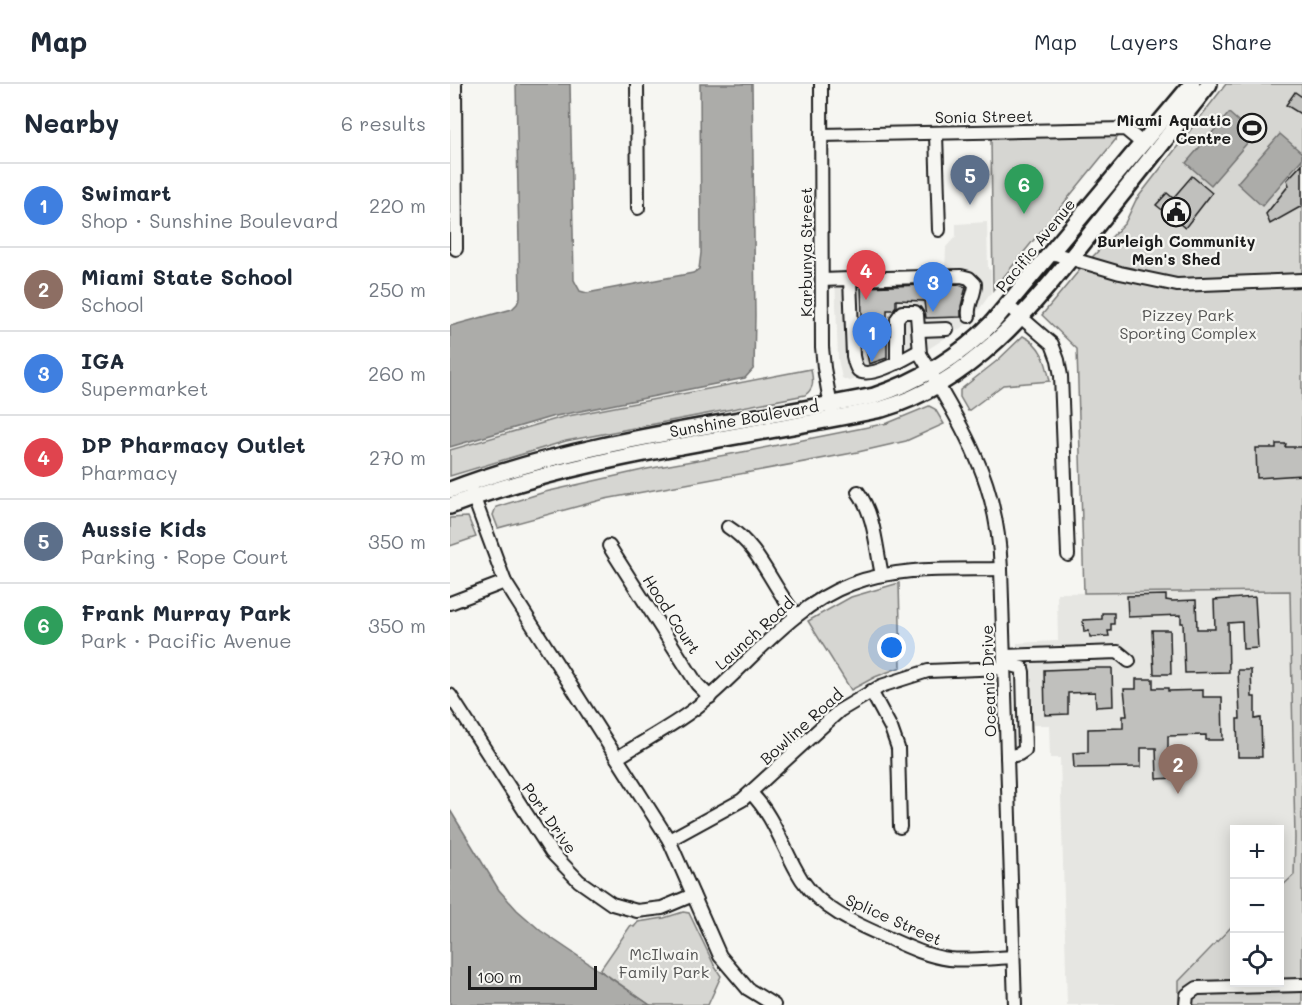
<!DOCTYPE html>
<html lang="en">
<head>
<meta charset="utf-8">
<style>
  body { margin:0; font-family:Mali,sans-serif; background:#f6f6f7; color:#1f2937 }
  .controls { position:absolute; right:18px; bottom:18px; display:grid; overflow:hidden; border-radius:0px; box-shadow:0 3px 15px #0003 }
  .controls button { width:54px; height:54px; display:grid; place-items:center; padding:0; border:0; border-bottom:2px solid #e0e1e3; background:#fff; color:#1f2937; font:30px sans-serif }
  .scale { position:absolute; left:18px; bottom:15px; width:129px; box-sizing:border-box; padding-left:6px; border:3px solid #1c1c1c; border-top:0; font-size:16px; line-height:21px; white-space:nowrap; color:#1c1c1c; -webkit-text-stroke:4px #f6f6f2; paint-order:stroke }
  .you { position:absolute; left:442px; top:564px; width:21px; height:21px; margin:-15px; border:4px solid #fff; border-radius:50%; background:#1a73e8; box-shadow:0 0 0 9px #1a73e833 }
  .badge { display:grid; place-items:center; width:39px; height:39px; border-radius:50%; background:#db2777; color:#fff; font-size:20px; font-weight:700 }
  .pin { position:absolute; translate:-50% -50px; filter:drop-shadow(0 2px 3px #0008) }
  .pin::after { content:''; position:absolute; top:32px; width:21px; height:18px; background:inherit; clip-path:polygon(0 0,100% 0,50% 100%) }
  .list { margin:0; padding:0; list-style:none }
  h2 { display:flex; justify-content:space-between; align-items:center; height:78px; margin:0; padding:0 24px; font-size:26px }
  h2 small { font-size:20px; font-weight:400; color:#747a83 }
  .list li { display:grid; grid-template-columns:39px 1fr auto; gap:18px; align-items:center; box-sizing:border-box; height:84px; padding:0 24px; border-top:2px solid #e0e1e3 }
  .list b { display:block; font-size:22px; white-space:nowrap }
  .list p { margin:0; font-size:20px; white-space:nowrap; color:#747a83 }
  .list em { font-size:20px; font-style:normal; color:#747a83 }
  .icon { flex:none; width:33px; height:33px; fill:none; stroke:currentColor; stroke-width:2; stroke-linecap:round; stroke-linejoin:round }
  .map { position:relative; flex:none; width:852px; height:921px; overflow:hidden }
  header { display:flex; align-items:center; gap:36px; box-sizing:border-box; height:84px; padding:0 30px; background:#fff; border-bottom:2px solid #e0e1e3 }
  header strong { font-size:28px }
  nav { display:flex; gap:33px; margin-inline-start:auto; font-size:21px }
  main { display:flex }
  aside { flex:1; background:#fff }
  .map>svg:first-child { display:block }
</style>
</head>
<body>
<header>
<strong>Map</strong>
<nav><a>Map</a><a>Layers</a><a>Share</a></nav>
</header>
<main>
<aside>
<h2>Nearby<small>6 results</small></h2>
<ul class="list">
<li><span class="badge" style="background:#3f7fe0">1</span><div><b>Swimart</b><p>Shop · Sunshine Boulevard</p></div><em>220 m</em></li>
<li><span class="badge" style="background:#8d6e63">2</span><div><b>Miami State School</b><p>School</p></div><em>250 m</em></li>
<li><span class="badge" style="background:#3f7fe0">3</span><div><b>IGA</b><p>Supermarket</p></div><em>260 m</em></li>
<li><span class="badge" style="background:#e0444e">4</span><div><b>DP Pharmacy Outlet</b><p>Pharmacy</p></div><em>270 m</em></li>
<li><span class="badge" style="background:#5c6f8a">5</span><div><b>Aussie Kids</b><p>Parking · Rope Court</p></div><em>350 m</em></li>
<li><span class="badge" style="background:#2e9e5b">6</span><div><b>Frank Murray Park</b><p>Park · Pacific Avenue</p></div><em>350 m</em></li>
</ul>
</aside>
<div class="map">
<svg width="852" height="921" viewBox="0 0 852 921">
  <rect width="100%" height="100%" fill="#f6f6f2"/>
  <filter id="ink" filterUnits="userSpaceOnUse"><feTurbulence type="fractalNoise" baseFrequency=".0167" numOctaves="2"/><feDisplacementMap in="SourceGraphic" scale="12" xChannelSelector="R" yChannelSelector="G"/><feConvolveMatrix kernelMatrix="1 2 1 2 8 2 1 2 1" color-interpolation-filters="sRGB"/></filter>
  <g filter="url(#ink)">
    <g fill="#e6e6e2">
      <path d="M 537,138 L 538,185 L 541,186 L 541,209 L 525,231 L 514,242 L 452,282 L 399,297 L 392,294 L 388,275 L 385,192 L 495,188 L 496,163 L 506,152 L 506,140 Z"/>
      <path d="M 840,507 L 845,754 L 844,791 L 830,804 L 830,746 L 784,746 L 784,840 L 729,897 L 729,921 L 617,921 L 610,674 L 600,674 L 599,641 L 583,641 L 581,583 L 572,576 L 567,576 L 567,559 L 608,557 L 607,509 Z"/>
    </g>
    <g fill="#d6d6d2" stroke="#797977" stroke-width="1.5">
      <path d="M 776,0 L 852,0 L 852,921 L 729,921 L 729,897 L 784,840 L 784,898 L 830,898 L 830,804 L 844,791 L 845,754 L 840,507 L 634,509 L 627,265 L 592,231 L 627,189 L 675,139 L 686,116 Z"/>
      <path d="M 671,49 L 543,206 L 541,55 Z"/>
      <path d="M 573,252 C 592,261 596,278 600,297 L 553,301 L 518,327 L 510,313 L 510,306 L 548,276 Z"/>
      <path d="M 361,285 C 363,296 365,304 355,311 L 116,357 L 0,392 L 0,366 L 113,333 Z"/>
      <path d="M 479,322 L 485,325 L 494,340 L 456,357 L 408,368 L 155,415 L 48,444 L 43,431 L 46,423 L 95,408 L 197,385 L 298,367 L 438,339 Z"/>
      <path d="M 18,433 L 26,453 L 0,462 L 0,434 Z"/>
      <path d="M 449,499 L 451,583 L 425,593 L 401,606 L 358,537 L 401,513 Z"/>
      <path d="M 233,828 L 239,829 L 265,883 L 271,892 L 258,921 L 200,921 L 150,886 L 181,841 L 184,843 L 188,838 L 214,834 Z"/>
    </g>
    <g fill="#acaca9" stroke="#727271" stroke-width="1.5">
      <path d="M 66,0 L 120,0 L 124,196 L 130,207 L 137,209 L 243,189 L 249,185 L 251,169 L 250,0 L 302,0 L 305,231 L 304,284 L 295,294 L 101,333 L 0,363 L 0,242 L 62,225 L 67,220 L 70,213 Z"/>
      <path d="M 779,29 L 804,51 L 761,101 L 736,79 Z"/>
      <path d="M 830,50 L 852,69 L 852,75 L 812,122 L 787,99 Z"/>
      <path d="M 0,726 L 49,806 L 67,826 L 91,847 L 200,921 L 0,921 Z"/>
    </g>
    <g fill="#c0c0bd" stroke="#1c1c1c" stroke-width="1.5">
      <path d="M 845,8 L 852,13 L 852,31 L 836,21 Z"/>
      <path d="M 852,80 L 852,122 L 820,140 L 816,130 L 839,101 L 837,96 Z"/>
      <path d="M 742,92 L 762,109 L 735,144 L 706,121 L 717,109 L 723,114 Z"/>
      <path d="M 505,200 L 516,203 L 511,222 L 511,233 L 476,234 L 474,217 L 446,216 L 446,222 L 443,226 L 437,226 L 437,274 L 419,280 L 415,260 L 413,260 L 411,203 Z"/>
      <path d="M 826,360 L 836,360 L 835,363 L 852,363 L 852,391 L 807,394 L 806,364 L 826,364 Z"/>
      <path d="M 716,511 L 716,516 L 722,517 L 746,516 L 747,545 L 765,545 L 764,516 L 805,513 L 808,564 L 793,565 L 792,538 L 778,539 L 779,588 L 735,589 L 733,539 L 731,539 L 731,531 L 678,533 L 677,512 Z"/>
      <path d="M 652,529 L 664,529 L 664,540 L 661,540 L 661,547 L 658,547 L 659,552 L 640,553 L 639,547 L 634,548 L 633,536 L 652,535 Z"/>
      <path d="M 702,546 L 720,546 L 721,590 L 704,590 Z"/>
      <path d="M 644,584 L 662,584 L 663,622 L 646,623 L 645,608 L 618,609 L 618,630 L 595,631 L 594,586 Z"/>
      <path d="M 788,586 L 801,586 L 802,613 L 805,613 L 805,635 L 811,634 L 812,673 L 788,673 L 787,635 L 790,635 Z"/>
      <path d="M 686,595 L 703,595 L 703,604 L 718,604 L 718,607 L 753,606 L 753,613 L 772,613 L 773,656 L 756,656 L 756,651 L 718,652 L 718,666 L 723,666 L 723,694 L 707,695 L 706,664 L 691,664 L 691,683 L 624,684 L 623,669 L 638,668 L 638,645 L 673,644 L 673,632 L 677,632 L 674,605 L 686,605 Z"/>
    </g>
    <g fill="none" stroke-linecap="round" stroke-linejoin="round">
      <g stroke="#1c1c1c" stroke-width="16">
        <g id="minor">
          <path d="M 5,0 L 6,165"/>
          <path d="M 187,0 L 188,124"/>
          <path d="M 371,0 L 372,263 L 374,284 L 382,328"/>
          <path d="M 486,50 L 489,146"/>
          <path d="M 371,51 L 675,45 L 692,59"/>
          <path d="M 602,169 L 670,189 L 727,201 L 852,196"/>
          <path d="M 400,195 L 511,192 L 519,194 L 525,200 C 525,212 517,220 519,232"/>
          <path d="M 372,196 L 400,195 L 403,272 C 404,277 405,282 408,286 C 419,296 456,274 467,268 L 470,270 C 481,287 490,305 500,322 C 532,379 548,419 551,485 L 565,921"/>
          <path d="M 557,221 L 602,260 L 608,276 L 611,292 L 618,471"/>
          <path d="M 470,246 L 497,245"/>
          <path d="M 447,279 L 447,235 L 452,228 L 465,228 L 467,231 L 470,270"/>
          <path d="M 21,406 L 55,498 L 219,756 L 270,872 L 298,905 L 324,921"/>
          <path d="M 408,408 C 425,431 426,464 432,491"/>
          <path d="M 278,443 C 310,463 322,503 346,531"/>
          <path d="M 159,462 L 247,600 L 260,613"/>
          <path d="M 0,519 L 55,498"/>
          <path d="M 554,572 L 668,568 L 679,577"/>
          <path d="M 554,579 L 572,584 L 573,588 L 575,666 L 569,670 L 557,673"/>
          <path d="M 421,607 L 441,644 L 448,664 L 450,743"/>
          <path d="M 0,611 L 101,768 L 129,797 L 162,820 L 187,827 L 212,824 L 243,811"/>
          <path d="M 167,674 C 198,654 232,637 259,613 C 305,573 343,522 401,500 C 448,482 502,486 551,485"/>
          <path d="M 301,709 C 325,733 334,768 352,796 C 372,826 406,840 438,854 C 458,863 477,872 499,875 C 520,877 542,874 563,873"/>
          <path d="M 219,756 L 292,716 L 389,627 L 431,602 L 478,587 L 554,584"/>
          <path d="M 736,921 L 737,911 L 747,904 L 852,901"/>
        </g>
      </g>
      <g stroke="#1c1c1c" stroke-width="20">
        <g id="major">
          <path d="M 0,406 C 133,355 284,340 424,312 C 469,297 508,274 542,239 L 742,0"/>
          <path d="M 0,422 C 137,370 289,355 432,325 C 528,297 589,214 649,139 C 686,93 722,47 759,0"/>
        </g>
      </g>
      <use href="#minor" stroke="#f6f6f2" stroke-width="12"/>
      <use href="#major" stroke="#f6f6f2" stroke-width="15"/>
    </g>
  </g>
  <defs>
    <g id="stadium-ring" transform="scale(1.5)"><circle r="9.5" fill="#f6f6f2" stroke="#1c1c1c" stroke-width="1.5"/><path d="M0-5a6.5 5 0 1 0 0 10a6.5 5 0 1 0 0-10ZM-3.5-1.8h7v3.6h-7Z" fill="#1c1c1c"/></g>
    <g id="civic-ring" transform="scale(1.5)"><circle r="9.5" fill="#f6f6f2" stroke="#1c1c1c" stroke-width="1.5"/><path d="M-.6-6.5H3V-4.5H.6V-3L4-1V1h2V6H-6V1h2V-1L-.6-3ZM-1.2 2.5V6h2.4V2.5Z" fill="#1c1c1c"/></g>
  </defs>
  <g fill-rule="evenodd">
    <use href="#stadium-ring" x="802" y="44"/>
    <use href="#civic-ring" x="726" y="128"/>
  </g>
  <g text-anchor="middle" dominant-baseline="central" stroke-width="4.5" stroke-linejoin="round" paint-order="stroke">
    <g font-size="16" fill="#1c1c1c" stroke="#f6f6f2">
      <text transform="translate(534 32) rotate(-1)">Sonia Street</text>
      <text transform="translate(585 161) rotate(-51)">Pacific Avenue</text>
      <text transform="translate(355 168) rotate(-90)">Karbunya Street</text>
      <text transform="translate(294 334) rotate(-10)">Sunshine Boulevard</text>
      <text transform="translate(222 530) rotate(57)">Hood Court</text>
      <text transform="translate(304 549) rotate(-42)">Launch Road</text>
      <text transform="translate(538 597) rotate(-92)">Oceanic Drive</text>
      <text transform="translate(351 642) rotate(-42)">Bowline Road</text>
      <text transform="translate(100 734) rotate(55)">Port Drive</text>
      <text transform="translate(444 835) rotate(24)">Splice Street</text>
    </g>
    <g font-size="16" font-weight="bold" fill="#1c1c1c" stroke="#f6f6f2" text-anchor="end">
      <text x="781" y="35">Miami Aquatic<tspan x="781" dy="18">Centre</tspan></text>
      <text x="726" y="156" text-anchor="middle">Burleigh Community<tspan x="726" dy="18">Men's Shed</tspan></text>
    </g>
    <g font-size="16" fill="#545453" stroke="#f6f6f2">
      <text x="738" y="230">Pizzey Park<tspan x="738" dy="18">Sporting Complex</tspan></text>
      <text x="214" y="869">McIlwain<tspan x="214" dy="18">Family Park</tspan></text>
    </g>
  </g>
</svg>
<div class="controls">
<button>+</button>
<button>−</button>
<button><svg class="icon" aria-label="locate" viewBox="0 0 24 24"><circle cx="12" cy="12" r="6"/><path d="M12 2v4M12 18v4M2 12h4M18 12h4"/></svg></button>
</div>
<div class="scale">100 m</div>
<div class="you"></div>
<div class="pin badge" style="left:422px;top:278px;background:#3f7fe0">1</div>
<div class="pin badge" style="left:728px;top:710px;background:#8d6e63">2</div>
<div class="pin badge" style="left:483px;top:228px;background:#3f7fe0">3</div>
<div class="pin badge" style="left:416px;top:216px;background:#e0444e">4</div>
<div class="pin badge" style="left:520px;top:121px;background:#5c6f8a">5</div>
<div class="pin badge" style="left:574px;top:130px;background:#2e9e5b">6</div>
</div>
</main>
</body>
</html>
